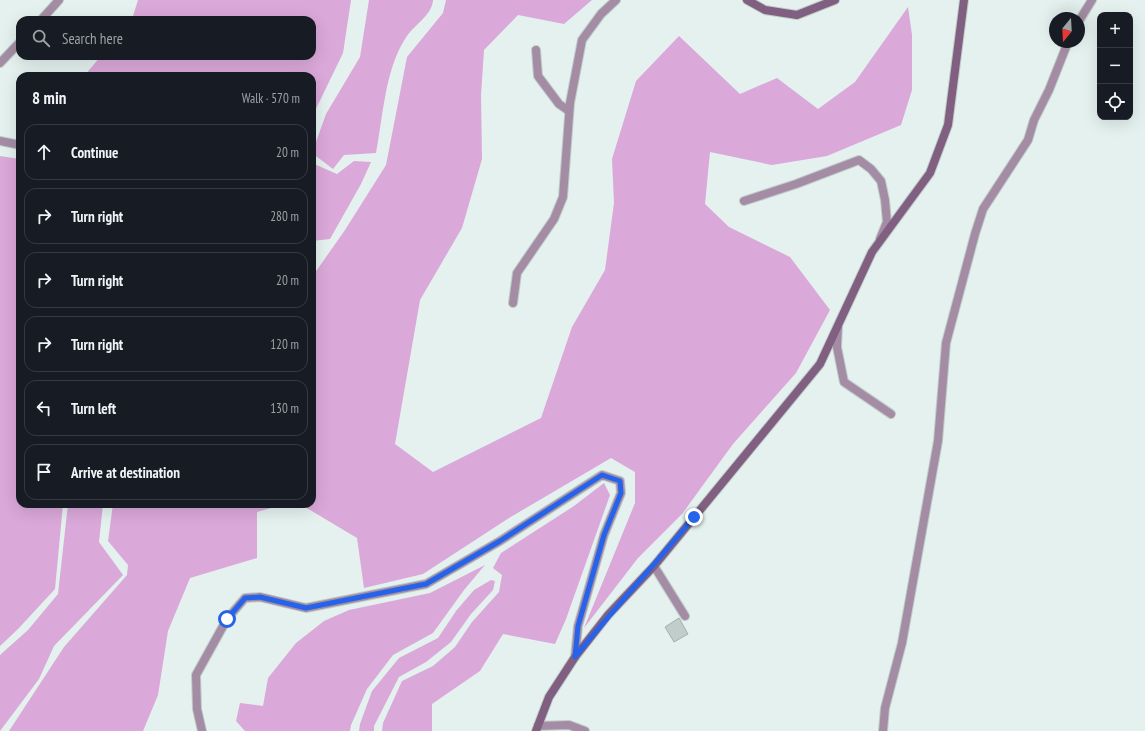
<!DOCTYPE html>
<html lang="en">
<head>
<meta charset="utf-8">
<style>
  body { margin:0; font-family:"PT Sans Narrow",sans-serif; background:#242831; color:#f1f3f6 }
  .controls { position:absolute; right:12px; top:12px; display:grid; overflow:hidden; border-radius:8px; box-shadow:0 4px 16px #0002 }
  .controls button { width:36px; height:36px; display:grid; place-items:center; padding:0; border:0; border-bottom:1px solid #363941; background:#171b24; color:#f1f3f6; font:20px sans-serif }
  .compass { position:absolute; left:1049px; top:12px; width:36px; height:36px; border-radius:50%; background:#171b24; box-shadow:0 4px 16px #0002; rotate:198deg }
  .stop { position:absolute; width:12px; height:12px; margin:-9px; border:3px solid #2563eb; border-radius:50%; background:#fff }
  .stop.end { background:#2563eb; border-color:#fff; box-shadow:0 1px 4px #0008 }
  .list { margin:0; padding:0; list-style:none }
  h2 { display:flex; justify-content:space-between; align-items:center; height:52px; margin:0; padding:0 16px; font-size:17px }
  h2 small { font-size:13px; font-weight:400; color:#9ea1a6 }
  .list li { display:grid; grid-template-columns:26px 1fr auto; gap:12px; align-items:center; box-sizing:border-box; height:56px; margin:0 8px 8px; padding:0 8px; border:1px solid #363941; border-radius:12px }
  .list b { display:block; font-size:15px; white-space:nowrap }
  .list em { font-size:13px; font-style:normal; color:#9ea1a6 }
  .icon { flex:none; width:22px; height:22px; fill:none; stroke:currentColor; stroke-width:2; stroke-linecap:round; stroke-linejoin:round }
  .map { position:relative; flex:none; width:1145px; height:731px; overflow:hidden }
  .search { position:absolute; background:#171b24; box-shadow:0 4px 16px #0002; left:16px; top:16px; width:300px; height:44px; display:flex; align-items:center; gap:10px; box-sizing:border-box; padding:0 14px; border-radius:12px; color:#9ea1a6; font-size:15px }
  .panel { position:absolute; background:#171b24; box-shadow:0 4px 16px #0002; left:16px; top:72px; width:300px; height:436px; border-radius:12px }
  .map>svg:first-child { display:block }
</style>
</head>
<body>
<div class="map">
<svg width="1145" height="731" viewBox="0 0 1145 731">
  <rect width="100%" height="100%" fill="#e4f1ef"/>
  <g fill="#daa8d9">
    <path d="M 138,0 L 351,0 L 343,53 L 312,117 L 312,76 L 84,76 L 101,56 L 312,56 L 312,20 L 130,20 L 133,16 Z"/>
    <path d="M 369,0 L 433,0 C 432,16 413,25 405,39 C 385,70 383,117 376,153 L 344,155 L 333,169 L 312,153 L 326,114 L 360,57 Z"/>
    <path d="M 446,0 L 592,0 L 564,24 L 518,15 L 484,50 L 481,95 L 482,159 L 462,228 L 420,300 L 395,444 L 433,472 L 541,418 L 572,327 L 605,270 L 614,203 L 612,159 L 636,81 L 679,36 L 740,94 L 777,78 L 818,109 L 855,82 L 908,7 L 912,35 L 912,90 L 901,125 L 827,156 L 772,165 L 710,152 L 705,204 L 729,227 L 790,257 L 830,310 L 796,373 L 733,444 L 682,514 L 638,558 L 584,628 L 635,503 L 635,472 L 611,458 L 509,518 L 423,574 L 364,588 L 357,538 L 300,504 L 312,504 L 312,277 L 345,230 L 386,165 L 407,57 L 443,13 Z"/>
    <path d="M 0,156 L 20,159 L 20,504 L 63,504 L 55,589 L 18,629 L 0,646 Z"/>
    <path d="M 354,161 L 371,162 L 361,184 L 330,239 L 312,241 L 312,163 L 337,174 Z"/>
    <path d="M 604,483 L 610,495 L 566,619 L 555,644 L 503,634 L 480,671 L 432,704 L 432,731 L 382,731 L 383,723 L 402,681 L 433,666 L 455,647 L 472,622 L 499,592 L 502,575 L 493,568 L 501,553 L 574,506 Z"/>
    <path d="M 68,504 L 103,504 L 99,542 L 123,575 L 54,646 L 39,679 L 0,731 L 0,655 L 28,630 L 58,594 Z"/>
    <path d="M 113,504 L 285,504 L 257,512 L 257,558 L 190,578 L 168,631 L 158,695 L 143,731 L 9,731 L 64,647 L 127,575 L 128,565 L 108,541 Z"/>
    <path d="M 485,565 L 464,590 L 433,633 L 393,655 L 367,689 L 351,725 L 350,731 L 245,731 L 236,721 L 240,703 L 263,706 L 268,678 L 296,643 L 324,621 L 349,610 L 430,593 Z"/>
    <path d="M 491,580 L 495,581 L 493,590 L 471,614 L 451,642 L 426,662 L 399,677 L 374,726 L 374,731 L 359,731 L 360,724 L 372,691 L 399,658 L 438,638 L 456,611 L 474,590 Z"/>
  </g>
  <path fill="#c0cdcb" stroke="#a3b0ae" d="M 679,618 L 688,634 L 674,642 L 665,627 Z"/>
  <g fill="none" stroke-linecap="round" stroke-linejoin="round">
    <g stroke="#c0ccca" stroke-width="10">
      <g id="street">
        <path d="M 41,20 L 59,0"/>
        <path d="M 1079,21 L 1092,0"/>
        <path d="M 536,50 L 538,76 L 559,104 L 569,111"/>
        <path d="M 0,63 L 20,42"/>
        <path d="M 0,141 L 20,145"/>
        <path d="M 744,201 L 796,184 L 859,160 L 871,169 L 881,181 L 885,200 L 887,222 L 880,239"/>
        <path d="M 513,303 L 517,273 L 554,219 L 563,197 L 570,103 L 582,40 L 601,14 L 616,0"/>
        <path d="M 838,327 L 837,347 L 844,382 L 891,414"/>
        <path d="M 654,566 L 685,616"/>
        <path d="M 538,726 L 569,725 L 585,731"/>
        <path d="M 202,731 L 197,709 L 196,675 L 227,619 L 245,598 L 260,597 L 306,608 L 426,584 L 500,541 L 602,475 L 620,481 L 621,493 L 604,535 L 578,626 L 575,657"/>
        <path d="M 883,731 L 885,708 L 902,643 L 938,441 L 946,343 L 975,234 L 983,209 L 1028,140 L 1034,120 L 1049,90 L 1068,42"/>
      </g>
    </g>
    <g stroke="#c0ccca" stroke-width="10">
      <g id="secondary">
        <path d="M 747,0 L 765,10 L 797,15 L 835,0"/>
        <path d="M 536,731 L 549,697 L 575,657 L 608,615 L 654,566 L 820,364 L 872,252 L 930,173 L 948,125 L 964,0"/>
      </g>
    </g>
    <use href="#street" stroke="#a48da4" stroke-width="8"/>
    <use href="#secondary" stroke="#805f80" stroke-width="8"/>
  </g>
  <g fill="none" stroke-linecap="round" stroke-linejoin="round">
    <path stroke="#2563eb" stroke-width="5" d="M 227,619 L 245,598 L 260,597 L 306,608 L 426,584 L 500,541 L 602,475 L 620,481 L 621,493 L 604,535 L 578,626 L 575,657 C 613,609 655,565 694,517"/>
  </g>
</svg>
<div class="controls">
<button>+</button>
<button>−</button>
<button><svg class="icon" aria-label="locate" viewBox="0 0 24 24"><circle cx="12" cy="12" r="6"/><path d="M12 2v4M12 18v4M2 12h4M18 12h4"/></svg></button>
</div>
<svg class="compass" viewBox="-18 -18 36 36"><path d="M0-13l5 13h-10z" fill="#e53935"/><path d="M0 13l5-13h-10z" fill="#9ea1a6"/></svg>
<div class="stop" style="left:227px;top:619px"></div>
<div class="stop end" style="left:694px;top:517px"></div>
<div class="search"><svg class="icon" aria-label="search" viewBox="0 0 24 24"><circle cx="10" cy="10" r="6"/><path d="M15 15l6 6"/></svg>Search here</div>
<section class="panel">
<h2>8 min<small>Walk · 570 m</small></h2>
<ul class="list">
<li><svg class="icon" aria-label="ahead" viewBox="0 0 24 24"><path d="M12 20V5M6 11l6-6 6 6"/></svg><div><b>Continue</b></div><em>20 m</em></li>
<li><svg class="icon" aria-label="right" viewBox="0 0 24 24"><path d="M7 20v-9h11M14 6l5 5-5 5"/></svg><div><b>Turn right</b></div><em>280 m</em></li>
<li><svg class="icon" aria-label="right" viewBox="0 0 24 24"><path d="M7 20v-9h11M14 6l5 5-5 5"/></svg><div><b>Turn right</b></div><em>20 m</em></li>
<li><svg class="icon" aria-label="right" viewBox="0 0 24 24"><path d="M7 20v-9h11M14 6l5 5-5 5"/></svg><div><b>Turn right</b></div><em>120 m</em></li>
<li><svg class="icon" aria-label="left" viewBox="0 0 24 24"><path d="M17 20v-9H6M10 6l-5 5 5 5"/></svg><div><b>Turn left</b></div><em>130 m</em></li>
<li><svg class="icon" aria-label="arrive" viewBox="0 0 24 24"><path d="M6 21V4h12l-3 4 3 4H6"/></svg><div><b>Arrive at destination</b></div></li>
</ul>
</section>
</div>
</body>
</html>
